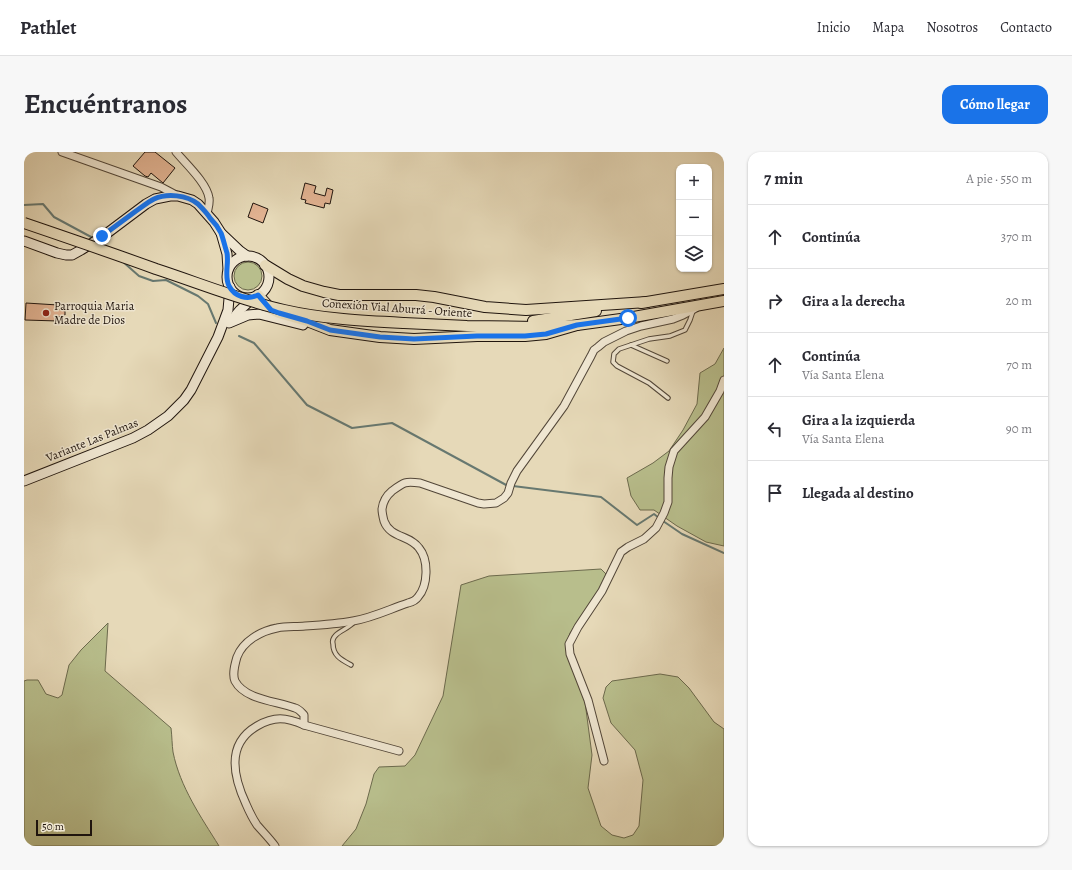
<!DOCTYPE html>
<html lang="es">
<head>
<meta charset="utf-8">
<style>
  body { margin:0; font-family:Alegreya,serif; background:#f7f7f7; color:#2b2b33 }
  .controls { position:absolute; right:12px; top:12px; display:grid; overflow:hidden; border-radius:8px; box-shadow:0 1px 3px #0004 }
  .controls button { width:36px; height:36px; display:grid; place-items:center; padding:0; border:0; border-bottom:1px solid #e1e1e2; background:#fff; color:#2b2b33; font:20px sans-serif }
  .scale { position:absolute; left:12px; bottom:10px; width:56px; box-sizing:border-box; padding-left:4px; border:2px solid #20150e; border-top:0; font-size:11px; line-height:14px; white-space:nowrap; color:#20150e; -webkit-text-stroke:3px #efe6d1; paint-order:stroke }
  .stop { position:absolute; width:12px; height:12px; margin:-9px; border:3px solid #1a73e8; border-radius:50%; background:#fff }
  .stop.end { background:#1a73e8; border-color:#fff; box-shadow:0 1px 4px #0008 }
  .list { margin:0; padding:0; list-style:none }
  h2 { display:flex; justify-content:space-between; align-items:center; height:52px; margin:0; padding:0 16px; font-size:17px }
  h2 small { font-size:13px; font-weight:400; color:#7c7c81 }
  .list li { display:grid; grid-template-columns:26px 1fr auto; gap:12px; align-items:center; box-sizing:border-box; height:64px; padding:0 16px; border-top:1px solid #e1e1e2 }
  .list b { display:block; font-size:15px; white-space:nowrap }
  .list p { margin:0; font-size:13px; white-space:nowrap; color:#7c7c81 }
  .list em { font-size:13px; font-style:normal; color:#7c7c81 }
  .icon { flex:none; width:22px; height:22px; fill:none; stroke:currentColor; stroke-width:2; stroke-linecap:round; stroke-linejoin:round }
  .map { position:relative; flex:none; width:700px; height:694px; overflow:hidden; border-radius:12px }
  header { display:flex; align-items:center; gap:24px; box-sizing:border-box; height:56px; padding:0 20px; background:#fff; border-bottom:1px solid #e1e1e2 }
  header strong { font-size:19px }
  nav { display:flex; gap:22px; margin-inline-start:auto; font-size:14px }
  .intro { display:flex; align-items:center; justify-content:space-between; box-sizing:border-box; height:96px; padding:0 24px }
  h1 { margin:0; font-size:28px }
  .button { padding:10px 18px; border-radius:12px; background:#1a73e8; color:#fff; font-size:14px; font-weight:700 }
  main { display:flex; gap:24px; padding:0 24px }
  aside { flex:1; background:#fff; border-radius:12px; box-shadow:0 1px 3px #0004 }
  .map>svg:first-child { display:block }
</style>
</head>
<body>
<header>
<strong>Pathlet</strong>
<nav><a>Inicio</a><a>Mapa</a><a>Nosotros</a><a>Contacto</a></nav>
</header>
<div class="intro"><h1>Encuéntranos</h1><a class="button">Cómo llegar</a></div>
<main>
<div class="map">
<svg width="700" height="694" viewBox="0 0 700 694">
  <rect width="100%" height="100%" fill="#e6d9b8"/>
  <filter id="stains"><feTurbulence type="fractalNoise" baseFrequency=".005" numOctaves="4"/><feColorMatrix values="0 0 0 0 .2 0 0 0 0 .09 0 0 0 0 .02 0 0 0 .5 -.17"/></filter>
  <radialGradient id="worn" r=".72"><stop offset=".6" stop-color="#630" stop-opacity="0"/><stop offset="1" stop-color="#630" stop-opacity=".3"/></radialGradient>
  <g fill="#b8be8c" stroke="#6c6a4d">
    <circle cx="224" cy="124" r="14"/>
    <path d="M 700,196 L 700,394 L 682,390 L 653,374 L 630,358 L 616,358 L 607,344 L 603,326 L 629,311 L 645,299 L 659,278 L 673,252 L 676,221 L 691,212 Z"/>
    <path d="M 577,417 L 582,422 L 580,430 L 546,481 L 542,494 L 544,504 L 561,550 L 568,603 L 564,636 L 577,674 L 588,683 L 600,686 L 609,683 L 615,674 L 619,628 L 611,598 L 587,571 L 579,546 L 582,535 L 588,529 L 636,522 L 654,525 L 665,536 L 690,570 L 700,577 L 700,694 L 318,694 L 332,677 L 342,652 L 350,622 L 355,615 L 381,614 L 391,603 L 419,544 L 437,433 L 465,424 Z"/>
    <path d="M 84,471 L 81,519 L 147,576 C 148,584 148,593 149,600 C 156,635 177,665 195,694 L 0,694 L 0,529 L 3,528 L 14,528 L 22,542 L 34,546 L 38,543 L 45,513 L 57,498 Z"/>
  </g>
  <g fill="none" stroke-linecap="round" stroke-linejoin="round">
    <g stroke="#677870" stroke-width="2">
      <path d="M 0,53 L 19,52 L 30,65 L 69,86"/>
      <path d="M 98,109 L 115,124 L 129,129 L 142,128 L 174,144 L 184,152 L 192,171"/>
      <path d="M 215,184 L 230,191 L 283,253 L 328,276 L 368,271 L 484,334"/>
      <path d="M 489,334 L 577,345 L 613,373 L 630,362 L 635,366"/>
      <path d="M 639,369 L 658,382 L 700,401"/>
    </g>
  </g>
  <g fill="#e1b291" stroke="#20150e">
    <path d="M 121,0 L 131,0 L 151,16 L 139,31 L 127,21 L 124,25 L 121,24 L 109,14 Z"/>
    <path d="M 281,31 L 292,34 L 290,41 L 301,44 L 303,36 L 309,38 L 306,52 L 301,51 L 300,56 L 281,51 L 282,48 L 277,47 Z"/>
    <path d="M 229,51 L 244,57 L 239,71 L 224,65 Z"/>
    <path d="M 2,151 L 34,153 L 34,157 L 41,159 L 41,163 L 34,165 L 34,169 L 1,168 Z"/>
  </g>
  <g fill="none" stroke-linecap="round" stroke-linejoin="round">
    <g stroke="#524638" stroke-width="5.5">
      <g id="lane">
        <path d="M 607,193 L 643,209"/>
        <path d="M 644,246 L 625,231 L 593,214 L 589,210 L 590,202 L 595,197 L 625,187 L 646,184 L 661,178 L 666,168 L 669,159"/>
        <path d="M 327,513 C 318,508 309,504 309,492 C 308,489 309,486 312,483 C 317,478 325,476 330,470"/>
      </g>
    </g>
    <g stroke="#524638" stroke-width="9">
      <g id="street">
        <path d="M 38,0 L 137,35 L 154,44"/>
        <path d="M 152,0 C 161,11 183,31 185,46 C 186,51 184,56 183,62"/>
        <path d="M 280,573 L 280,563 C 277,560 275,557 271,556 C 253,549 221,548 211,529 C 208,522 211,512 213,505 C 219,489 237,479 253,476 C 262,474 272,475 281,474 C 297,473 313,472 329,469 C 348,466 366,457 384,451 C 388,450 392,448 394,445 C 404,434 405,408 395,396 C 386,383 366,386 360,369 C 359,365 358,361 358,357 C 359,349 362,344 368,339 C 380,330 381,329 396,331 L 454,351 L 460,352 L 472,351 L 480,346 L 484,341 L 487,331 L 493,319 L 540,254 L 567,204 L 570,198 L 574,195 L 580,190 L 602,179 L 617,174 L 649,167 L 659,163 L 672,156"/>
        <path d="M 580,609 L 564,548 L 546,502 L 545,492 L 554,475 L 578,439 L 597,400 L 604,395 L 620,387 L 632,376 L 640,361 L 644,350 L 644,326 L 645,315 L 650,299 L 681,265 L 696,239 L 700,228"/>
        <path d="M 251,694 C 246,687 239,680 233,673 C 229,667 225,659 222,652 C 209,624 202,592 233,574 C 250,564 262,565 280,573 L 375,599"/>
      </g>
    </g>
    <g stroke="#20150e" stroke-width="11">
      <g id="secondary">
        <path d="M 197,81 L 203,102 L 204,118"/>
        <path d="M 0,89 L 33,101 L 42,103 L 48,103 L 57,98 L 78,85 L 122,52 L 131,47 L 146,44 L 154,44 L 168,48 L 174,52 L 190,70 L 197,81 L 216,99 L 223,104"/>
        <circle cx="224" cy="125" r="21"/>
        <path d="M 206,170 L 216,158 L 230,145"/>
        <path d="M 205,171 L 224,163 L 235,162 L 279,173"/>
        <path d="M 0,329 L 109,286 L 124,278 L 144,264 L 160,248 L 167,238 L 194,185 L 204,158 L 206,135"/>
      </g>
    </g>
    <g stroke="#20150e" stroke-width="12">
      <g id="primary">
        <path d="M 241,113 L 264,127 L 279,134 L 300,140 L 315,143 L 392,143 L 410,145 L 461,155 L 502,158 L 623,150"/>
        <path d="M 234,143 L 247,157 L 255,161 L 283,169 L 306,178 L 356,185 L 390,187 L 453,184 L 501,184 L 522,182 L 553,173"/>
        <path d="M 617,151 L 700,137"/>
        <path d="M 509,169 L 572,159"/>
        <path d="M 380,171 L 443,174 L 512,175 L 553,173 L 604,166 L 700,149"/>
      </g>
    </g>
    <use href="#lane" stroke="#efe6d1" stroke-width="3.5"/>
    <use href="#street" stroke="#efe6d1" stroke-width="7"/>
    <use href="#secondary" stroke="#efe6d1" stroke-width="9"/>
    <use href="#primary" stroke="#e6d9b8" stroke-width="10"/>
    <g stroke="#20150e" stroke-width="12" stroke-linecap="butt">
      <path id="primary-bridge" d="M 0,71 C 44,86 88,101 132,117 C 175,131 216,148 260,158 C 299,167 340,169 380,171"/>
    </g>
    <use href="#primary-bridge" stroke="#e6d9b8" stroke-width="10"/>
  </g>
  <g fill="none" stroke-linecap="round" stroke-linejoin="round">
    <path stroke="#1a73e8" stroke-width="5" d="M 78,84 C 89,76 101,67 112,59 C 118,55 124,50 130,47 C 143,41 163,43 174,52 C 178,56 183,61 186,66 C 190,70 194,75 197,81 C 199,86 201,95 203,101 C 205,112 200,124 205,134 C 211,145 223,148 234,143 L 247,158 L 255,161 L 283,169 L 306,178 L 356,185 L 390,187 L 453,184 L 501,184 L 522,182 L 553,173 L 604,166"/>
  </g>
  <circle fill="#8f2418" stroke="#efe6d1" stroke-width="1.5" cx="22" cy="161" r="4"/>
  <g text-anchor="middle" dominant-baseline="central" stroke-width="3" stroke-linejoin="round" paint-order="stroke">
    <g font-size="12" fill="#20150e" stroke="#efe6d1" text-anchor="start">
      <text x="30" y="154">Parroquia Maria<tspan x="30" dy="14">Madre de Dios</tspan></text>
    </g>
    <g font-size="12" fill="#20150e" stroke="#efe6d1">
      <text transform="translate(373 156) rotate(4)">Conexión Vial Aburrá - Oriente</text>
      <text transform="translate(68 288) rotate(-22)">Variante Las Palmas</text>
    </g>
  </g>
  <rect width="100%" height="100%" filter="url(#stains)"/>
  <rect width="100%" height="100%" fill="url(#worn)"/>
</svg>
<div class="controls">
<button>+</button>
<button>−</button>
<button><svg class="icon" aria-label="layers" viewBox="0 0 24 24"><path d="M12 4l9 5-9 5-9-5zM3 14l9 5 9-5"/></svg></button>
</div>
<div class="scale">50 m</div>
<div class="stop" style="left:604px;top:166px"></div>
<div class="stop end" style="left:78px;top:84px"></div>
</div>
<aside>
<h2>7 min<small>A pie · 550 m</small></h2>
<ul class="list">
<li><svg class="icon" aria-label="ahead" viewBox="0 0 24 24"><path d="M12 20V5M6 11l6-6 6 6"/></svg><div><b>Continúa</b></div><em>370 m</em></li>
<li><svg class="icon" aria-label="right" viewBox="0 0 24 24"><path d="M7 20v-9h11M14 6l5 5-5 5"/></svg><div><b>Gira a la derecha</b></div><em>20 m</em></li>
<li><svg class="icon" aria-label="ahead" viewBox="0 0 24 24"><path d="M12 20V5M6 11l6-6 6 6"/></svg><div><b>Continúa</b><p>Vía Santa Elena</p></div><em>70 m</em></li>
<li><svg class="icon" aria-label="left" viewBox="0 0 24 24"><path d="M17 20v-9H6M10 6l-5 5 5 5"/></svg><div><b>Gira a la izquierda</b><p>Vía Santa Elena</p></div><em>90 m</em></li>
<li><svg class="icon" aria-label="arrive" viewBox="0 0 24 24"><path d="M6 21V4h12l-3 4 3 4H6"/></svg><div><b>Llegada al destino</b></div></li>
</ul>
</aside>
</main>
</body>
</html>
